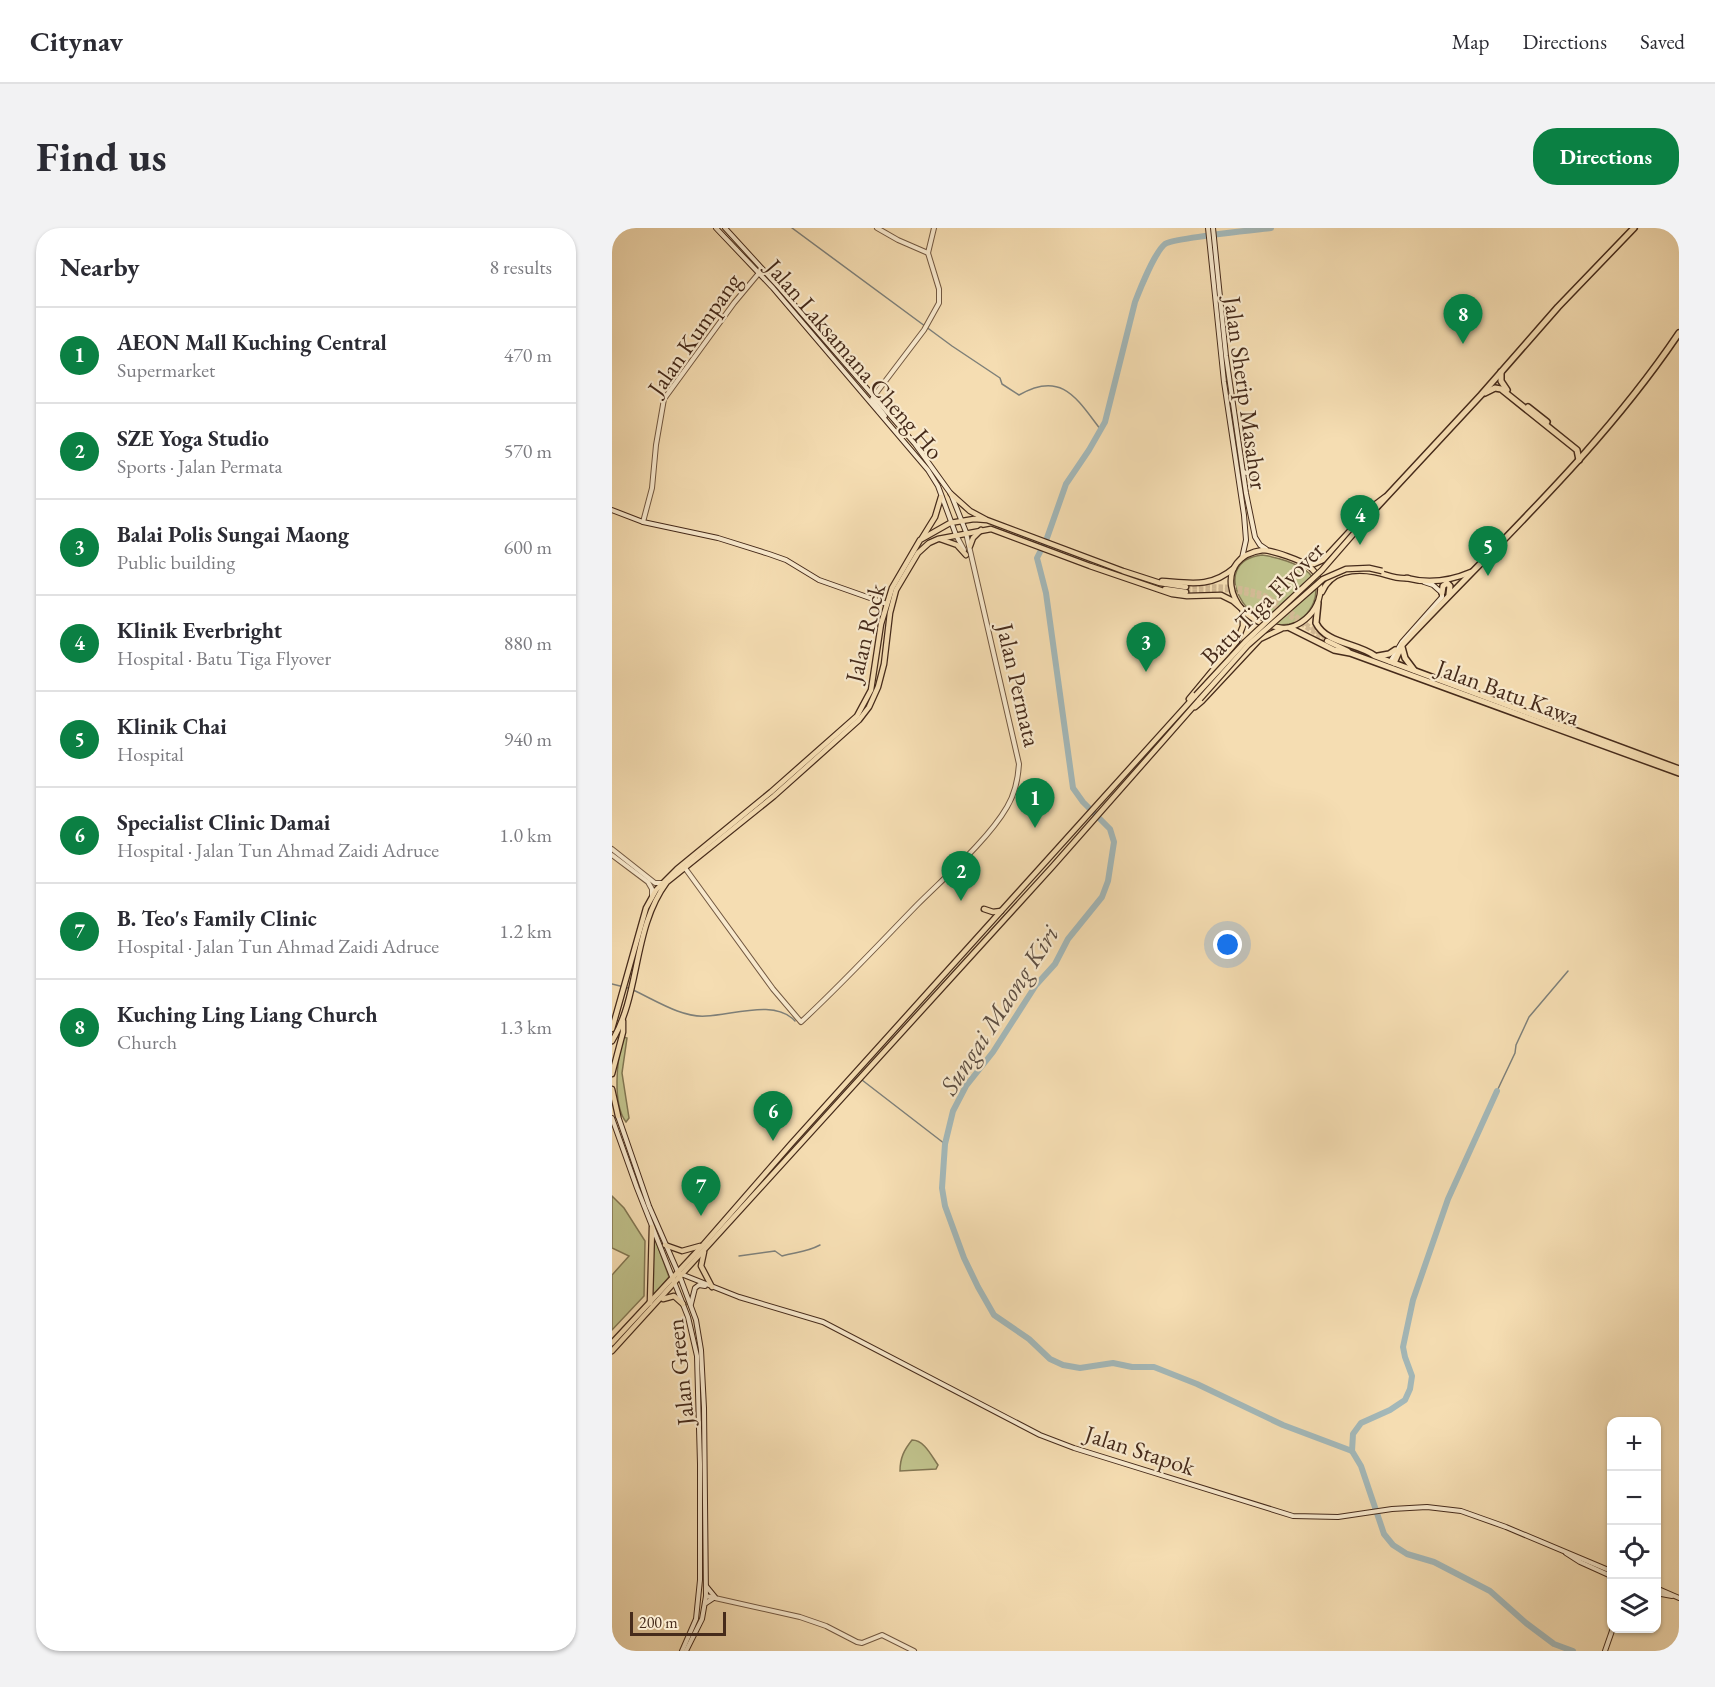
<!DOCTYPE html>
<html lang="en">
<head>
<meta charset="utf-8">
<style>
  body { margin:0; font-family:"EB Garamond",serif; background:#f2f2f3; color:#2b2b33 }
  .controls { position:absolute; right:18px; bottom:18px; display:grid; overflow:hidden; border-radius:12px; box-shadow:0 2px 4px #0004 }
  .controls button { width:54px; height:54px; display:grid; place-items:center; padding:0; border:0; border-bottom:2px solid #e1e1e2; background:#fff; color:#2b2b33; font:30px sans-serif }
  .scale { position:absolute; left:18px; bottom:15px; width:96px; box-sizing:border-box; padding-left:6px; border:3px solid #462b1b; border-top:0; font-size:16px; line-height:21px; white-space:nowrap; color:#462b1b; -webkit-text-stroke:4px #f8e9cd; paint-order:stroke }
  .you { position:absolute; left:616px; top:717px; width:21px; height:21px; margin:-15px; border:4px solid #fff; border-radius:50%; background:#1a73e8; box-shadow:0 0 0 9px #1a73e833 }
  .badge { display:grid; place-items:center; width:39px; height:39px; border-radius:50%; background:#0b8043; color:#fff; font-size:20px; font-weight:700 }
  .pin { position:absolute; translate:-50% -50px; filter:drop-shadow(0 2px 3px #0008) }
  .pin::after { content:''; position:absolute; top:32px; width:21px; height:18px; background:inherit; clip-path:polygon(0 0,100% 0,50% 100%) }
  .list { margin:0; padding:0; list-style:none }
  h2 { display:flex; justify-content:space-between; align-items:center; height:78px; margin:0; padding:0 24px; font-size:26px }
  h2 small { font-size:20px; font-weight:400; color:#7c7c81 }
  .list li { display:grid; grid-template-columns:39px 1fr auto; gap:18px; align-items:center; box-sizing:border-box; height:96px; padding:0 24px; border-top:2px solid #e1e1e2 }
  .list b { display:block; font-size:22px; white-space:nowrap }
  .list p { margin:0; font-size:20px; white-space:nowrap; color:#7c7c81 }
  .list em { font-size:20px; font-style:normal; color:#7c7c81 }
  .icon { flex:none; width:33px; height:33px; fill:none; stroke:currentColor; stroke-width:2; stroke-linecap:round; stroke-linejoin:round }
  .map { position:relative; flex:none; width:1067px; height:1423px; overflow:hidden; border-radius:24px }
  header { display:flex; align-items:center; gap:36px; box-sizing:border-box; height:84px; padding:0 30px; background:#fff; border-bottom:2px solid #e1e1e2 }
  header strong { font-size:28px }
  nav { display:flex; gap:33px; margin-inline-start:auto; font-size:21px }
  .intro { display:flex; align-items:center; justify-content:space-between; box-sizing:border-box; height:144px; padding:0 36px }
  h1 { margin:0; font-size:42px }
  .button { padding:15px 27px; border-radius:24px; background:#0b8043; color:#fff; font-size:21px; font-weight:700 }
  main { display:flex; gap:36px; padding:0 36px }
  aside { flex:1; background:#fff; border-radius:24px; box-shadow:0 2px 4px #0004 }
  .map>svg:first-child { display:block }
</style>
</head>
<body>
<header>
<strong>Citynav</strong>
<nav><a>Map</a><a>Directions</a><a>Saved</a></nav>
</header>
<div class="intro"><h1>Find us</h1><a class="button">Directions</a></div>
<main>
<aside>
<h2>Nearby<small>8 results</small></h2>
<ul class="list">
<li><span class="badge">1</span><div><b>AEON Mall Kuching Central</b><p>Supermarket</p></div><em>470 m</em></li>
<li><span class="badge">2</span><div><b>SZE Yoga Studio</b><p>Sports · Jalan Permata</p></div><em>570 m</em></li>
<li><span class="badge">3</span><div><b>Balai Polis Sungai Maong</b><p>Public building</p></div><em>600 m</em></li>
<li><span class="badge">4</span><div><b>Klinik Everbright</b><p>Hospital · Batu Tiga Flyover</p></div><em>880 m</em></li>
<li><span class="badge">5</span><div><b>Klinik Chai</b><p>Hospital</p></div><em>940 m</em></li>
<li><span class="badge">6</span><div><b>Specialist Clinic Damai</b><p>Hospital · Jalan Tun Ahmad Zaidi Adruce</p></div><em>1.0 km</em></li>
<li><span class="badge">7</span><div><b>B. Teo's Family Clinic</b><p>Hospital · Jalan Tun Ahmad Zaidi Adruce</p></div><em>1.2 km</em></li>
<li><span class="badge">8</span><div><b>Kuching Ling Liang Church</b><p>Church</p></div><em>1.3 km</em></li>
</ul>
</aside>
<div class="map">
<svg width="1067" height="1423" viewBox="0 0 1067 1423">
  <rect width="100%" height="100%" fill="#f5ddb2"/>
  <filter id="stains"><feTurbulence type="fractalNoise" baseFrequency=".00333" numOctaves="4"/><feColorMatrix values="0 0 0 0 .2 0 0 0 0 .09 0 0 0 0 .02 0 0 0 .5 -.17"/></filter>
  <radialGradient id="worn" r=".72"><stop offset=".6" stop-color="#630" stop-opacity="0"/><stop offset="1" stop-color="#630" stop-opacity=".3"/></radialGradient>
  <g fill="#bfc08a" stroke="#827652" stroke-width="1.5">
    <path d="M 650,327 C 664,329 686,335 697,345 C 713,362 699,391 678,396 C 634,405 595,334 650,327 Z"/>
    <path d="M 11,809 L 15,810 L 10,845 L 17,890 L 14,894 C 0,876 5,831 11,809 Z"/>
    <path d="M 0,968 L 12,980 L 33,1013 L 32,1068 L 0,1102 L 0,1047 L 17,1028 L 0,1020 Z"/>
    <path d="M 42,1008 L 57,1049 L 40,1069 Z"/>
    <path d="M 300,1212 C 312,1212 319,1227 326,1237 L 324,1241 L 288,1243 C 288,1230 292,1222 300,1212 Z"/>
  </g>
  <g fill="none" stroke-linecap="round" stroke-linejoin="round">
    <g stroke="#7e807a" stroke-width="1.5">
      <path d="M 180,0 L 340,118 L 388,150 L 390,156 L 407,167 C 450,142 465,171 489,202"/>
      <path d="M 0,756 L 16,760"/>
      <path d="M 21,762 C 43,772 70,790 94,788 C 121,787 163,771 183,793"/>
      <path d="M 250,852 L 333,916"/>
      <path d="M 885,863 L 903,825 L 904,817 L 917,789 L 956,743"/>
      <path d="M 127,1028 L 163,1023 L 170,1028 C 185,1024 195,1024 208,1017"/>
    </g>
    <g stroke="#a3b8b9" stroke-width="6">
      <path d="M 659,0 C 642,2 561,10 553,16 C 543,24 528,61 523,74 L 493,194 L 477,222 L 454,256 L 435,310 L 425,330 L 434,365 L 461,560 L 471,574 L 498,601 L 502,614 L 496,653 L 490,669 L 456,711 L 443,736 L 424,757 L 381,824 L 354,858 L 341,883 L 333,916 L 330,960 L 333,978 L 352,1030 L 366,1059 L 382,1087 L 417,1111 L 438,1131 L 451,1137 L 468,1140 L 501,1135 L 520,1139 L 542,1139 L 585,1156 L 671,1197 L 740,1223 L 749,1238 L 772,1306 L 781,1317 L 795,1326 L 822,1334 L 878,1363 L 914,1395 L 942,1416 L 961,1423"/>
      <path d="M 740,1223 L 741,1206 L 749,1195 L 778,1182 L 793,1172 L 798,1161 L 800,1148 L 793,1129 L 791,1119 L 801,1072 L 836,971 L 885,863"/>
    </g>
    <g stroke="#d2b994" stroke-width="4.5" stroke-dasharray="4.5 2" stroke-linecap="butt">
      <path d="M 574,359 C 603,359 635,355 661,372 C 680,383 695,399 715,410"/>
      <path d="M 574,364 L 619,362 L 649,369 L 715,413"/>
    </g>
    <g stroke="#725841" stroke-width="6">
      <g id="tertiary">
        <path d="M 265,0 L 286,12 L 316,25"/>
        <path d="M 262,168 L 312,102 L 327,75 L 327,61 L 316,25 L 322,0"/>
        <path d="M 31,294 L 40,260 L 44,217 L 52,171 L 122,75 L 147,45"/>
        <path d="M 344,307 L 352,322"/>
        <path d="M 0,621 L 43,655 L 50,655"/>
        <path d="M 0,627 L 36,654 L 40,661 L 40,669"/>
        <path d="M 73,640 L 161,761 L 189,794 C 230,756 267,716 305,677 C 333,649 376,612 395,579 C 403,566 406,551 407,536 L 354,305"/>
        <path d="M 94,1368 L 188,1389 L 214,1398 L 245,1414 L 250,1415 L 270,1407 L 302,1423"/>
      </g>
    </g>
    <g stroke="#462b1b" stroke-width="6">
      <g id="secondary">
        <path d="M 104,0 L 161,60 L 316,242 L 326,258 L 344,307"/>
        <path d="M 113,0 L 167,59 L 303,216 L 339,266 L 354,304"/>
        <path d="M 596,0 L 612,154 L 632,287 L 634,312 L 630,330"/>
        <path d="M 601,0 L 614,128 L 634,265 L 643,309 L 648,317 L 654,321"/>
        <path d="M 262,168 L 260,171 L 273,188"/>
        <path d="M 632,244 L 639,247 L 645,246"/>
        <path d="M 0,282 L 31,294 L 106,310 L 157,326 L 174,332 L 207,352 L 275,376"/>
        <path d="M 778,434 L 790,414 L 830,369 L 830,365 L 821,357 L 812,354"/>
        <path d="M 6,888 L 37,978 L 68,1049 L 84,1092 L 89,1122 L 92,1180 L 94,1368 L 90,1391 L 74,1423"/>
        <path d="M 0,890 L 25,960 L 76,1089 L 85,1128 L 88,1236 L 88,1352 L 84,1391 L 70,1423"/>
        <path d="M 69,1046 L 127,1069 L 211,1094 L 428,1207 L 462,1220 L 681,1288 L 726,1289 L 780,1281 L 815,1279 L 849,1283 L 894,1299 L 999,1343"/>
        <path d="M 79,1076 L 83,1060 L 87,1057 L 93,1058"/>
        <path d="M 954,1325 L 968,1334 L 999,1348"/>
        <path d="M 94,1358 L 103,1369 L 94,1375"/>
        <path d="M 1044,1360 L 1067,1370"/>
        <path d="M 1044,1365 L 1060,1368"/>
        <path d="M 993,1423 L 1001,1400"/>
      </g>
    </g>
    <g stroke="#462b1b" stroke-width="7">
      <g id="primary">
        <path d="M 339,266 L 358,283 L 373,291"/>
        <path d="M 310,310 L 323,289 L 329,269"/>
        <path d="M 328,311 L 345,317 L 354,327"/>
        <path d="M 358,318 L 361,310 L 369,302"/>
        <path d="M 651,322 C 662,323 689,332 698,339 C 719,358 705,389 682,398 C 673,402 665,399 655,397 C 615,386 601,329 651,322 Z"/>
        <path d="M 692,335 L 702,336 L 711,332 L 761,278 L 773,269"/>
        <path d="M 794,350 C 817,356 838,353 859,344"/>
        <path d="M 550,353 C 578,355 599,360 622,340"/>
        <path d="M 553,361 L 574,364"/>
        <path d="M 710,364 C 719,343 742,340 763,344 C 774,346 785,352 796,350"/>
        <path d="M 715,413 L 736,423"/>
        <path d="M 577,471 L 625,413 L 631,398 L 631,382"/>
        <path d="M 583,479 L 590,473 L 648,411 L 669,401"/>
        <path d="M 372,681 L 381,684 L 389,683"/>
        <path d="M 0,801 L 34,680 L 44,662 L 65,641 L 159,564 L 245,488 L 259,462 L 269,396 L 280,360 L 308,312 L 338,295 L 362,291 L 375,292 L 511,343 L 548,355 L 574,359"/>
        <path d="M 0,813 C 29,765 20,701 55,654 L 162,568 L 247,492 L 257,479 L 266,459 L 272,436 L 278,385 L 284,362 L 306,325 L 317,315 L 326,311 L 379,301 L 478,338 L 560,366 L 575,368 L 609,367 L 621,373 L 629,380"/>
        <path d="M 0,846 L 11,804 L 11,793"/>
        <path d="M 0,861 L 6,888"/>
        <path d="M 53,1017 L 70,1023 L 88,1018"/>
        <path d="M 92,1024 L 89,1038 L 100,1059"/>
        <path d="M 51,1071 L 62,1068 L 71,1076"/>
        <path d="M 38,1075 L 40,999"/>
        <path d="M 0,1115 L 91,1017 L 179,916 L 584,467"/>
        <path d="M 0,1123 L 441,638 L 588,471"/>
      </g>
    </g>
    <g stroke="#462b1b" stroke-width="8">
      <g id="trunk">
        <path d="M 889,144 L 889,153 L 895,162"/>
        <path d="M 873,165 L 883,160 L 889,161 L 965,222 L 967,232"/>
        <path d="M 916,179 L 935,194"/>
        <path d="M 764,280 L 869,167 L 946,79 L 1022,0"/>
        <path d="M 830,365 L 831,358 L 835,355 L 838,358 L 837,366"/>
        <path d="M 706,375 L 704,395 C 714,416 746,415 763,428 L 1067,541"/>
        <path d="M 678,400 L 722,422 L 738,425 L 1067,545"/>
        <path d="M 790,419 L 793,430 L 802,442"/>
        <path d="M 766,428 L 777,426 L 783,422"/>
        <path d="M 782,435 L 790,417 C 885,316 989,221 1067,105"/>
      </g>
    </g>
    <use href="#tertiary" stroke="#f8e9cd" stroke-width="4"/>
    <use href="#secondary" stroke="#f8e9cd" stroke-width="4"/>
    <use href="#primary" stroke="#f5ddb2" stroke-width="4.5"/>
    <use href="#trunk" stroke="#f5ddb2" stroke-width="5"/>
    <g stroke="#462b1b" stroke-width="7" stroke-linecap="butt">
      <g id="primary-bridge">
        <path d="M 584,467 L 633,414 L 710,342 L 764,280"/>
        <path d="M 588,471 L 636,417 L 711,351 L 734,341 L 757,340 L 770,343"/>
      </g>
    </g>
    <use href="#primary-bridge" stroke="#f5ddb2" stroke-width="4.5"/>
  </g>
  <g text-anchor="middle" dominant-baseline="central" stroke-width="4.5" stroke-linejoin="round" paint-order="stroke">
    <g font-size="24" fill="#462b1b" stroke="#f8e9cd">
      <text transform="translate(82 106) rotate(-55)">Jalan Kumpang</text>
      <text transform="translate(243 131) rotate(49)">Jalan Laksamana Cheng Ho</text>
      <text transform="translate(634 165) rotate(82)">Jalan Sherip Masahor</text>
      <text transform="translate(650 375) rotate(-45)">Batu Tiga Flyover</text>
      <text transform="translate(253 405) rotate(-76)">Jalan Rock</text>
      <text transform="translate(407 457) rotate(77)">Jalan Permata</text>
      <text transform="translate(896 464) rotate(20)">Jalan Batu Kawa</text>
      <text transform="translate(68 1144) rotate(-96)">Jalan Green</text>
      <text transform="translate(528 1222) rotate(18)">Jalan Stapok</text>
    </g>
    <g font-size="26" font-style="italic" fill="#5d4e42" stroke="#f8e9cd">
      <text transform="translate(387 782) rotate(-57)">Sungai Maong Kiri</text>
    </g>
  </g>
  <rect width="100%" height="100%" filter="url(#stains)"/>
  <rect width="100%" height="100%" fill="url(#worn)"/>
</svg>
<div class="controls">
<button>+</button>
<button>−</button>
<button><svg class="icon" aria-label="locate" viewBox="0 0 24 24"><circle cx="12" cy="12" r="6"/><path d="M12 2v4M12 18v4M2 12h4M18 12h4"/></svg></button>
<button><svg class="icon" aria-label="layers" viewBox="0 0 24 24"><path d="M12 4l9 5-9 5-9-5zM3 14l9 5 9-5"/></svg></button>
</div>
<div class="scale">200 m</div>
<div class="you"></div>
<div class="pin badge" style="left:423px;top:600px">1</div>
<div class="pin badge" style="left:349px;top:673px">2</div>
<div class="pin badge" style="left:534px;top:444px">3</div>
<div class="pin badge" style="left:748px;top:317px">4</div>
<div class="pin badge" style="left:876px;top:348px">5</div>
<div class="pin badge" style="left:161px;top:913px">6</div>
<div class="pin badge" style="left:89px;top:988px">7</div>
<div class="pin badge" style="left:851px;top:116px">8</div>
</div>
</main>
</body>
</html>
